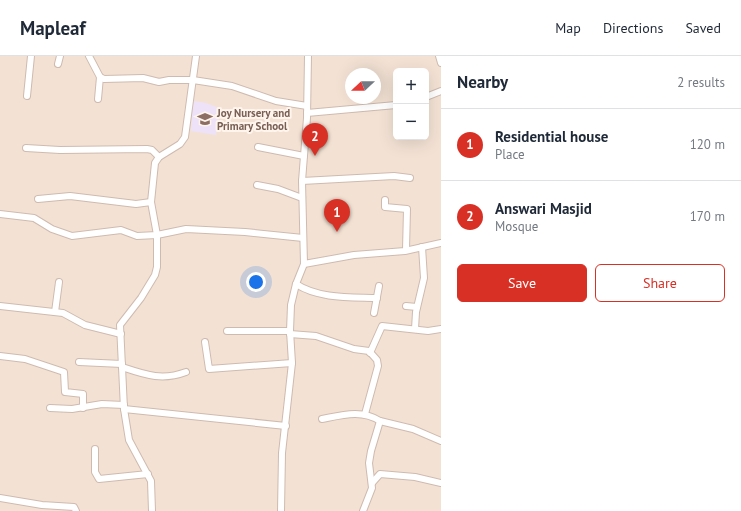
<!DOCTYPE html>
<html lang="en">
<head>
<meta charset="utf-8">
<style>
  body { margin:0; font-family:"PT Sans",sans-serif; background:#f2f2f3; color:#1f2937 }
  .controls { position:absolute; right:12px; top:12px; display:grid; overflow:hidden; border-radius:6px; box-shadow:0 4px 16px #0002 }
  .controls button { width:36px; height:36px; display:grid; place-items:center; padding:0; border:0; border-bottom:1px solid #e0e1e3; background:#fff; color:#1f2937; font:20px sans-serif }
  .compass { position:absolute; left:345px; top:12px; width:36px; height:36px; border-radius:50%; background:#fff; box-shadow:0 4px 16px #0002; rotate:248deg }
  .you { position:absolute; left:256px; top:226px; width:14px; height:14px; margin:-10px; border:3px solid #fff; border-radius:50%; background:#1a73e8; box-shadow:0 0 0 6px #1a73e833 }
  .badge { display:grid; place-items:center; width:26px; height:26px; border-radius:50%; background:#d93025; color:#fff; font-size:13px; font-weight:700 }
  .pin { position:absolute; translate:-50% -33px; filter:drop-shadow(0 1px 2px #0008) }
  .pin::after { content:''; position:absolute; top:21px; width:14px; height:12px; background:inherit; clip-path:polygon(0 0,100% 0,50% 100%) }
  .list { margin:0; padding:0; list-style:none }
  h2 { display:flex; justify-content:space-between; align-items:center; height:52px; margin:0; padding:0 16px; font-size:17px }
  h2 small { font-size:13px; font-weight:400; color:#747a83 }
  .list li { display:grid; grid-template-columns:26px 1fr auto; gap:12px; align-items:center; box-sizing:border-box; height:72px; padding:0 16px; border-top:1px solid #e0e1e3 }
  .list b { display:block; font-size:15px; white-space:nowrap }
  .list p { margin:0; font-size:13px; white-space:nowrap; color:#747a83 }
  .list em { font-size:13px; font-style:normal; color:#747a83 }
  .actions { display:flex; gap:8px; padding:12px 16px }
  .actions a { flex:1; padding:9px 0; border:1px solid #d93025; border-radius:6px; text-align:center; font-size:14px; color:#d93025 }
  .actions .main { background:#d93025; color:#fff }
  .map { position:relative; flex:none; width:441px; height:455px; overflow:hidden }
  header { display:flex; align-items:center; gap:24px; box-sizing:border-box; height:56px; padding:0 20px; background:#fff; border-bottom:1px solid #e0e1e3 }
  header strong { font-size:19px }
  nav { display:flex; gap:22px; margin-inline-start:auto; font-size:14px }
  main { display:flex }
  aside { flex:1; background:#fff }
  .map>svg:first-child { display:block }
</style>
</head>
<body>
<header>
<strong>Mapleaf</strong>
<nav><a>Map</a><a>Directions</a><a>Saved</a></nav>
</header>
<main>
<div class="map">
<svg width="441" height="455" viewBox="0 0 441 455">
  <rect width="100%" height="100%" fill="#fcf1e6"/>
  <path fill="#f3e2d4" fill-rule="evenodd" d="M 0,0 L 441,0 L 441,455 L 0,455 ZM 396,15 L 426,15 L 426,81 L 396,81 ZM 351,18 L 375,18 L 375,42 L 351,42 Z"/>
  <path fill="#eee2f8" d="M 193,45 L 206,47 L 221,53 L 216,79 L 191,75 Z"/>
  <g fill="none" stroke-linecap="round" stroke-linejoin="round">
    <g stroke="#cfbaaf" stroke-width="8">
      <g id="street">
        <path d="M 89,0 L 100,21 L 104,23 L 143,22 L 159,26 L 169,24 L 193,24 L 232,30 L 276,45 L 307,50"/>
        <path d="M 439,0 L 441,7"/>
        <path d="M 58,8 L 60,0"/>
        <path d="M 27,40 L 31,0"/>
        <path d="M 426,41 L 441,35"/>
        <path d="M 98,43 L 100,21"/>
        <path d="M 307,57 L 396,49"/>
        <path d="M 258,91 L 304,100"/>
        <path d="M 26,92 L 60,94 L 147,93 L 152,94 L 159,101"/>
        <path d="M 302,125 L 394,120 L 410,122"/>
        <path d="M 257,129 L 278,133 L 302,142"/>
        <path d="M 38,143 L 70,140 L 136,148 L 151,146"/>
        <path d="M 385,144 L 385,151 L 407,153 L 406,194"/>
        <path d="M 0,158 L 34,162 L 52,173 L 72,180 L 121,174 L 137,180 L 157,179 L 186,173 L 245,176 L 303,182"/>
        <path d="M 304,208 L 354,199 L 405,195 L 441,187"/>
        <path d="M 296,228 C 319,243 351,241 377,242"/>
        <path d="M 0,250 L 63,257 L 85,269 L 121,278"/>
        <path d="M 406,250 L 417,251"/>
        <path d="M 55,256 L 59,226"/>
        <path d="M 374,257 L 379,230"/>
        <path d="M 415,273 L 416,256 L 424,222 L 422,191"/>
        <path d="M 227,275 L 290,275"/>
        <path d="M 290,278 L 316,280 L 354,293 L 369,295 L 377,304 L 378,310 L 365,358"/>
        <path d="M 205,286 L 209,313 L 292,307"/>
        <path d="M 370,297 L 382,270 L 428,275 L 441,273"/>
        <path d="M 0,300 L 25,303 L 64,316 L 65,336 L 83,338 L 83,352"/>
        <path d="M 79,306 L 122,308"/>
        <path d="M 122,311 C 146,319 162,325 186,316"/>
        <path d="M 50,352 L 72,353 L 102,348 L 124,349"/>
        <path d="M 124,353 L 286,370"/>
        <path d="M 322,363 C 342,359 362,353 380,365"/>
        <path d="M 95,393 L 95,416 L 99,423 L 148,418"/>
        <path d="M 372,427 L 380,418 L 415,421 L 441,427"/>
        <path d="M 0,442 L 42,449 L 74,451 L 76,455"/>
        <path d="M 152,455 L 151,425 L 129,384 L 124,353 L 120,269 L 141,242 L 155,219 L 157,211 L 157,179 L 151,146 L 155,107 L 159,101 L 180,88 L 185,81 L 196,0"/>
        <path d="M 281,455 L 282,397 L 292,307 L 290,275 L 291,249 L 296,228 L 304,208 L 302,125 L 307,62 L 308,0"/>
        <path d="M 363,455 L 372,432 L 369,407 L 371,395 L 380,365 L 413,373 L 441,385"/>
      </g>
    </g>
    <use href="#street" stroke="#fff" stroke-width="6"/>
  </g>
  <defs>
    <g id="school-bare" transform="scale(1.2)"><path d="M0-5L7-2L0 1L-7-2ZM-4 1L0 2.5L4 1V4Q0 6-4 4Z" fill="#8d6e63" stroke="#fff5ec" stroke-width="2.5" paint-order="stroke"/></g>
  </defs>
  <g fill-rule="evenodd">
    <use href="#school-bare" x="205" y="63"/>
  </g>
  <g text-anchor="middle" dominant-baseline="central" stroke-width="4" stroke-linejoin="round" paint-order="stroke">
    <g font-size="11" font-weight="bold" fill="#785e54" stroke="#fff5ec" text-anchor="start">
      <text x="217" y="57">Joy Nursery and<tspan x="217" dy="13">Primary School</tspan></text>
    </g>
  </g>
</svg>
<div class="controls">
<button>+</button>
<button>−</button>
</div>
<svg class="compass" viewBox="-18 -18 36 36"><path d="M0-13l5 13h-10z" fill="#e53935"/><path d="M0 13l5-13h-10z" fill="#747a83"/></svg>
<div class="you"></div>
<div class="pin badge" style="left:337px;top:176px">1</div>
<div class="pin badge" style="left:315px;top:100px">2</div>
</div>
<aside>
<h2>Nearby<small>2 results</small></h2>
<ul class="list">
<li><span class="badge">1</span><div><b>Residential house</b><p>Place</p></div><em>120 m</em></li>
<li><span class="badge">2</span><div><b>Answari Masjid</b><p>Mosque</p></div><em>170 m</em></li>
</ul>
<div class="actions"><a class="main">Save</a><a>Share</a></div>
</aside>
</main>
</body>
</html>
